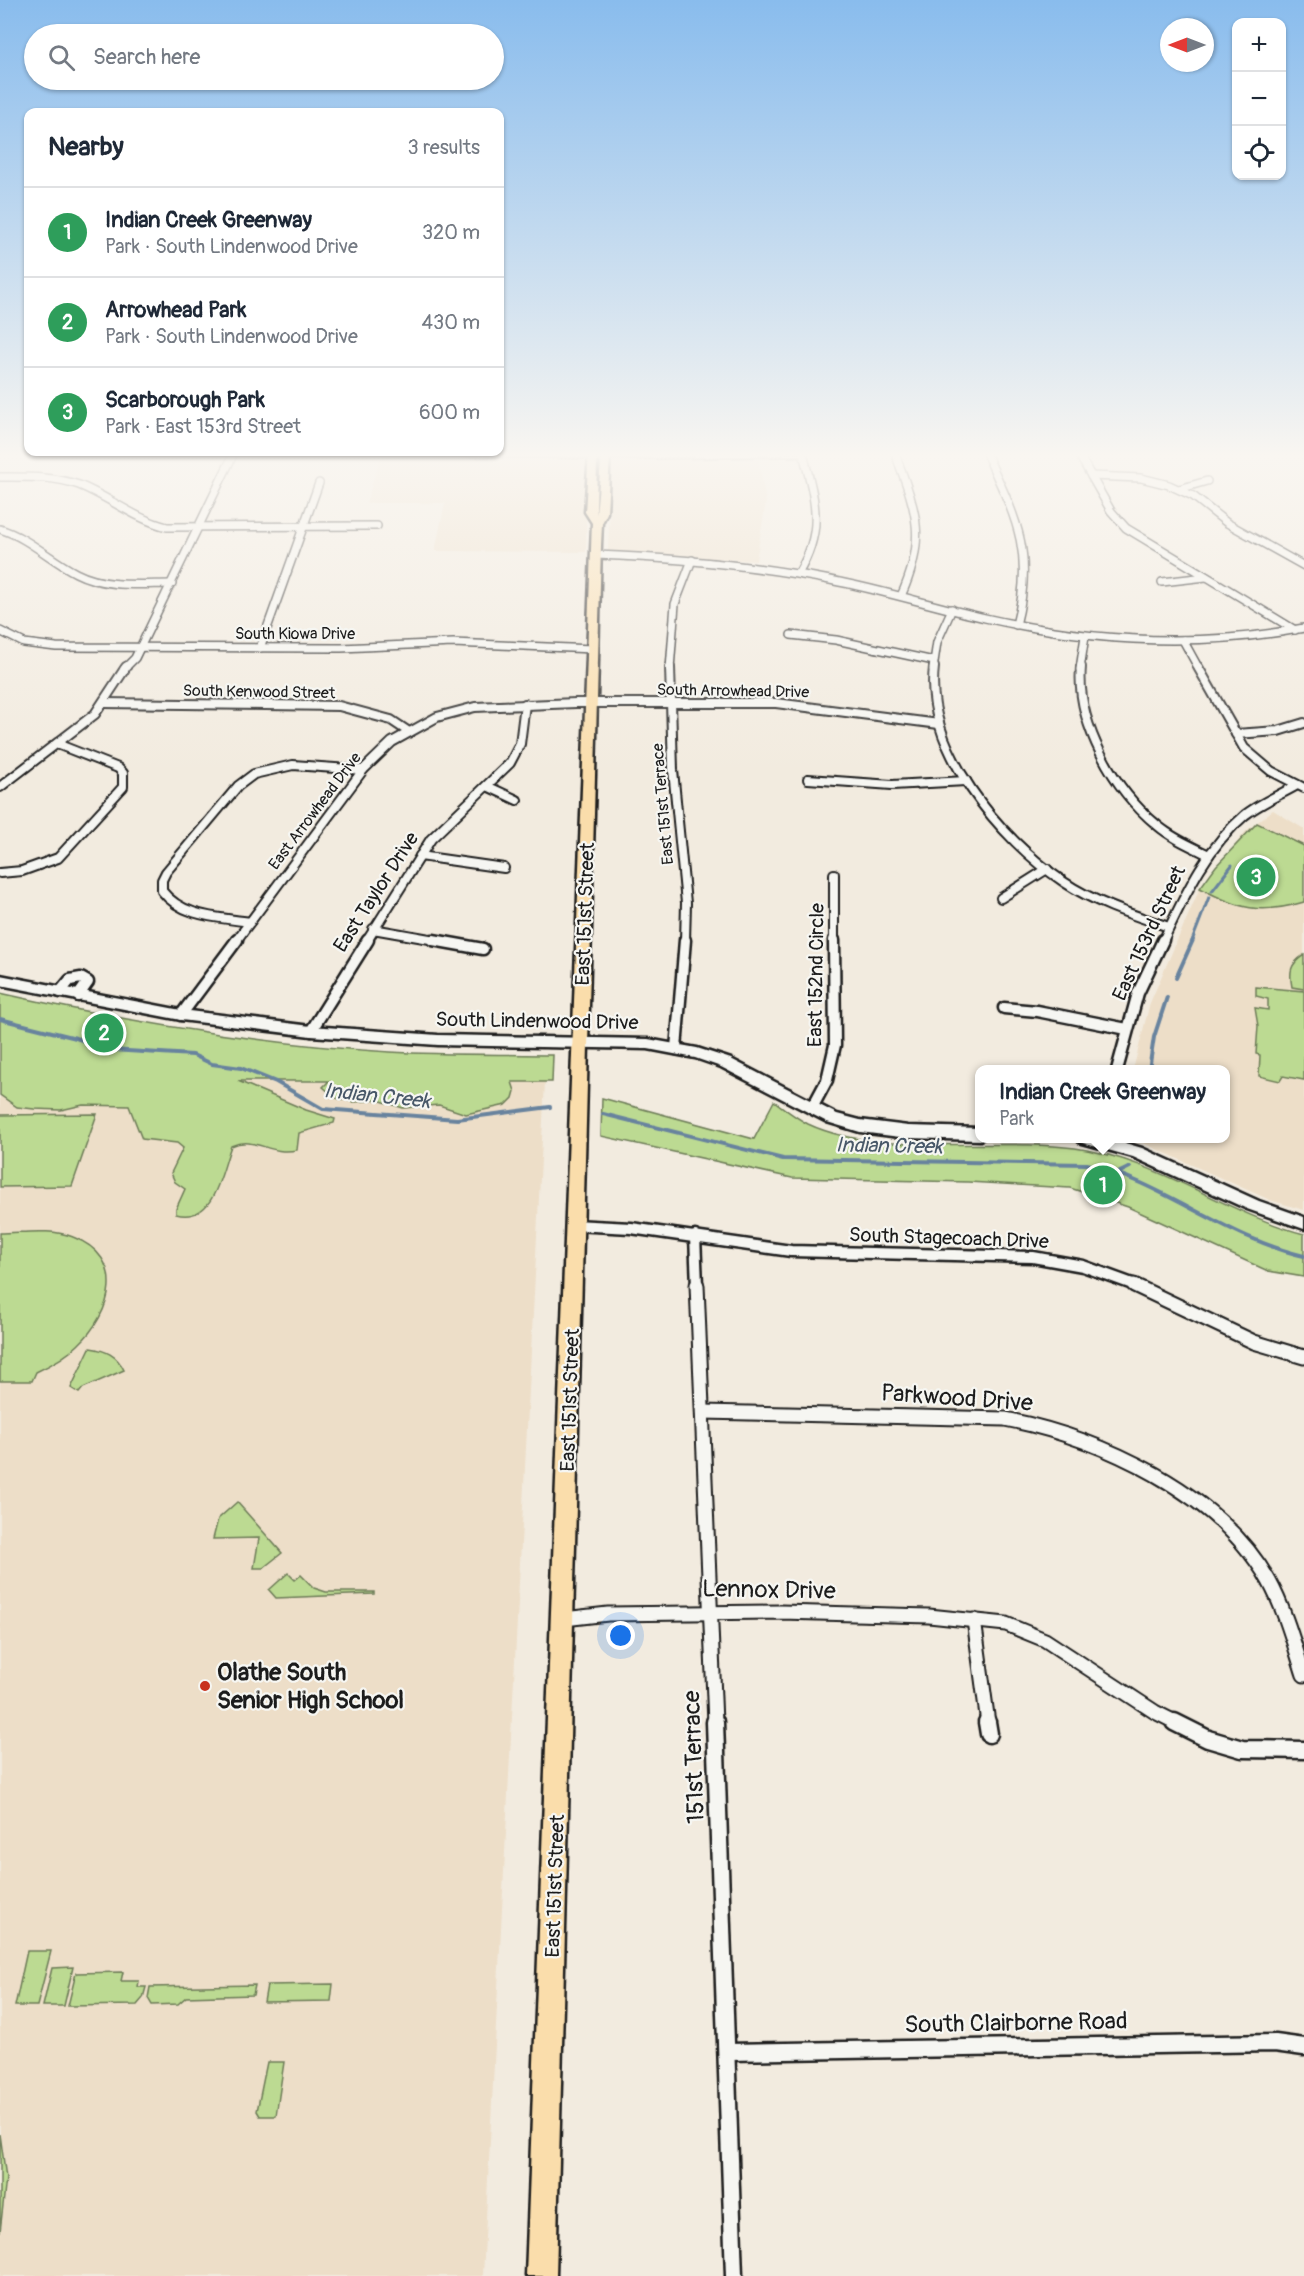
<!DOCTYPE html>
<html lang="en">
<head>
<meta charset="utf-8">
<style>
  body { margin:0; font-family:Pangolin,sans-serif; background:#f6f6f7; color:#1f2937 }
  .controls { position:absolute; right:18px; top:18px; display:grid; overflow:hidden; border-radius:12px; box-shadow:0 2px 4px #0004 }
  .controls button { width:54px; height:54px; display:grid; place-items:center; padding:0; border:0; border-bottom:2px solid #e0e1e3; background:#fff; color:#1f2937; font:30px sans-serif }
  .compass { position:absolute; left:1160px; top:18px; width:54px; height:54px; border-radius:50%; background:#fff; box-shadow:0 2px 4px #0004; rotate:270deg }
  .you { position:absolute; left:621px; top:1636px; width:21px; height:21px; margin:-15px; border:4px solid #fff; border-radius:50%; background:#1a73e8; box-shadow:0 0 0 9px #1a73e833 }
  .badge { display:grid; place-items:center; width:39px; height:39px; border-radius:50%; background:#2563eb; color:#fff; font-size:20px; font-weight:700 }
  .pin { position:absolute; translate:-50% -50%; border:3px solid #fff; box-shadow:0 2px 6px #0006 }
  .popup { position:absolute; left:975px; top:1065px; width:255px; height:78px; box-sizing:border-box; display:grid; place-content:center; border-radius:12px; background:#fff; filter:drop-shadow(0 2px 4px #0005); font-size:20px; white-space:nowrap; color:#747a83 }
  .popup b { font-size:22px; color:#1f2937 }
  .popup::after { content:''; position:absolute; left:50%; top:100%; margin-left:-12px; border:12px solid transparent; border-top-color:#fff }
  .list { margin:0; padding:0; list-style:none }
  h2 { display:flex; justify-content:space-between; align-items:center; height:78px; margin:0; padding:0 24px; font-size:26px }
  h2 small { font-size:20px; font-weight:400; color:#747a83 }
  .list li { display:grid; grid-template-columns:39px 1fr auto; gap:18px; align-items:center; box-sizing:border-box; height:90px; padding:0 24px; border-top:2px solid #e0e1e3 }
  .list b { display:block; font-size:22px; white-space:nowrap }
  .list p { margin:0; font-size:20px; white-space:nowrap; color:#747a83 }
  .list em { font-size:20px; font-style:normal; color:#747a83 }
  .icon { flex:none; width:33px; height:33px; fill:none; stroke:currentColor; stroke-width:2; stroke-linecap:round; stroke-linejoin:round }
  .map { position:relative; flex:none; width:1304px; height:2276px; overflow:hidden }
  .search { position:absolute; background:#fff; box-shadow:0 2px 4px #0004; left:24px; top:24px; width:480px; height:66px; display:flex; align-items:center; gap:15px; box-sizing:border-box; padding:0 21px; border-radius:33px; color:#747a83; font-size:22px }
  .panel { position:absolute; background:#fff; box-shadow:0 2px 4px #0004; left:24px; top:108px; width:480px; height:348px; border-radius:12px }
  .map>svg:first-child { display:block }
</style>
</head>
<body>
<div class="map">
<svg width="1304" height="2276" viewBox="0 0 1304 2276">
  <rect width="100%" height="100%" fill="#f2ebdf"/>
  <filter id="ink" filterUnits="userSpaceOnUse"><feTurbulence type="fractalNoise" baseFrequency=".0167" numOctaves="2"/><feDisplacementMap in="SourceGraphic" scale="12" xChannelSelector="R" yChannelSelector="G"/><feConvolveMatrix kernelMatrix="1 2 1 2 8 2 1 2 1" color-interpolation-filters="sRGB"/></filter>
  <g filter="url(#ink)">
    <g fill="#eddec8">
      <path d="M 381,456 L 584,459 L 587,462 L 586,552 L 435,551 L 445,503 L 366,503 Z"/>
      <path d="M 758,457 L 766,502 L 756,561 L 608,551 L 612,461 Z"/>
      <path d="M 1273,810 L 1304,829 L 1304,1210 L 1270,1200 L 1134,1139 L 1226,1138 L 1226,1070 L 1133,1070 L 1150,1003 L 1200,888 L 1246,831 Z"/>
      <path d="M 0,1081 L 545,1082 L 483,2276 L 0,2276 Z"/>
    </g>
    <g fill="#bcda92" stroke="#6c7b57" stroke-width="1.5">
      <path d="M 1257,823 L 1304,846 L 1304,902 C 1260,915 1239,909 1200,888 L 1216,866 Z"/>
      <path d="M 1304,955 L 1304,989 L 1292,987 C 1289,972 1290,964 1304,955 Z"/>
      <path d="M 1256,987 L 1304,991 L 1304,1080 L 1283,1076 L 1280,1081 L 1259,1076 L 1260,1055 L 1256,1054 L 1258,1026 L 1255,1008 L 1268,1010 L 1268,999 L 1256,996 Z"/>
      <path d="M 0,993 C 128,1022 258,1044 390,1052 C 444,1055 499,1054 553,1055 L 552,1082 L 512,1082 L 515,1091 L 513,1098 L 506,1105 L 466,1114 L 439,1105 L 403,1108 L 378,1100 L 354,1102 L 336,1098 L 323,1087 L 329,1081 L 238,1081 L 306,1110 L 335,1119 L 334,1123 L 299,1133 L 297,1150 C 268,1156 256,1135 231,1146 C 221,1172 215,1224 176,1214 L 176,1209 L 185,1189 L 175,1182 L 171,1173 L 183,1148 L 177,1143 L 142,1139 L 129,1106 L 83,1105 L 61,1110 L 34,1109 L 17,1107 L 0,1095 Z"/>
      <path d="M 602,1098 L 754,1139 L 774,1101 C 785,1109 796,1118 808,1124 C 880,1158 996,1137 1075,1148 C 1157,1159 1225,1213 1304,1234 L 1304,1277 L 1268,1271 L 1128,1207 L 1070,1188 L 968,1182 L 792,1178 L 601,1136 Z"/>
      <path d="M 97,1114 L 72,1186 L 0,1187 L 0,1115 Z"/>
      <path d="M 0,1233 C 23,1233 51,1228 73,1237 C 128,1258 112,1313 78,1345 C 66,1357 51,1365 36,1372 L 32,1381 L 0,1381 Z"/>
      <path d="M 90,1348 C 105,1350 117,1355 124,1370 L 83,1388 L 79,1393 L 71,1388 Z"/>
      <path d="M 237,1502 L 282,1553 L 263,1568 L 254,1568 L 259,1538 L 213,1539 L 218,1519 Z"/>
      <path d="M 288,1573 L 295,1580 L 301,1575 L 314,1588 L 326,1592 L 374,1592 L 374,1594 L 276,1598 L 269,1590 Z"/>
      <path d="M 27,1951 L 51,1951 L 37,2006 L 15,2006 Z"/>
      <path d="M 73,1967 L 64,2006 L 43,2006 L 52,1968 Z"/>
      <path d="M 123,1972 L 121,1981 L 139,1981 L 138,1987 L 146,1987 L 143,1998 L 137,2005 L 68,2006 L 76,1973 Z"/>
      <path d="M 333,1984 L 331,2001 L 264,2002 L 267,1985 Z"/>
      <path d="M 255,1985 L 253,1995 L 186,1997 L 178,2004 L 152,2005 L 148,1998 L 150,1987 Z"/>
      <path d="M 267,2062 L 284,2062 L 276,2116 L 260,2116 L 257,2111 Z"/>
      <path d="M 0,2134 L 6,2178 L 0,2232 Z"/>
    </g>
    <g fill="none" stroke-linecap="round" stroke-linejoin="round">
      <g stroke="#68839e" stroke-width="3">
        <path d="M 1212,891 L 1232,865"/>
        <path d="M 1192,941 L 1209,897"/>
      </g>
      <g stroke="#68839e" stroke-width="4">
        <path d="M 1176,978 L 1193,940"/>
        <path d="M 0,1019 L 76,1038 L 111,1050 L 193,1055 L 212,1064 L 241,1068 L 276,1082 L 323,1109 L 457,1119 L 550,1107"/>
        <path d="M 1149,1070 L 1154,1037 L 1167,997"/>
        <path d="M 603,1114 L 783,1159 L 1087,1164 C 1164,1183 1226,1238 1304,1256"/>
        <path d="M 1118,1173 L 1130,1167"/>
      </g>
      <g stroke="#1c1c1c" stroke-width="10">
        <g id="street-far4">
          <path d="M 895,453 C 916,511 928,537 901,596"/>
          <path d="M 986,453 C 1016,518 1035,552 1016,625"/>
          <path d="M 1078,453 L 1111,511 L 1126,528 L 1295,630"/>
          <path d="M 1091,476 L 1141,478 L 1169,485 L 1193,496 L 1227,523 L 1304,566"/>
          <path d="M 0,477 C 26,477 54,476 79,485 C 109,497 135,519 167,527 L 377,526"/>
          <path d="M 1179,489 L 1207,481"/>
          <path d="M 0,529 C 29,538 49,559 76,573 C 105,588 140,584 172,584"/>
          <path d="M 596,555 C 675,558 753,565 830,580 C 882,590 933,606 985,618 C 1091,642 1197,648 1304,628"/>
          <path d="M 798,574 C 825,529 815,501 803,453"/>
          <path d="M 1162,582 L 1206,577"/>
          <path d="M 0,631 L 24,643 L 56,647 L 341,648 L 453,643 L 593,649"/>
          <path d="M 791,635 L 836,640 L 934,661"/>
          <path d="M 1183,640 L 1199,669"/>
          <path d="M 260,648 L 319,483"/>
          <path d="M 124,669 L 135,658 L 234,453"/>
          <path d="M 670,669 L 675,604 L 692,560"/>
          <path d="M 933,669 L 937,642 L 952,609"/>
          <path d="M 1080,669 L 1085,636"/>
        </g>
      </g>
      <g stroke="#1c1c1c" stroke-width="12">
        <g id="street-far3">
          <path d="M 670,667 L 673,770 L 686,903 L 685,941"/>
          <path d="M 934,667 C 924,749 1000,839 1064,882 C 1095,903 1133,915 1169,927"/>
          <path d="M 1081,667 C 1076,723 1114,790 1157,825 C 1172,838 1191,846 1209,855"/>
          <path d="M 1198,667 L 1244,748 L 1271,771 L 1304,788"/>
          <path d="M 103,703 L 339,706 L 391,720 L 409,732"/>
          <path d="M 1236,734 L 1278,731 L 1304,723"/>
          <path d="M 808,779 L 892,785 L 966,781"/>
          <path d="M 487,786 L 517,800"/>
          <path d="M 0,787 L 95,714 L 126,667"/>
          <path d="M 420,856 L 504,868"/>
          <path d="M 0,873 L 22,871 L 58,858 L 123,787 L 123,773 L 118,768 L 57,744"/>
          <path d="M 834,874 L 834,941"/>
          <path d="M 1001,898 L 1047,869"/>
          <path d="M 250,922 C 219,917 183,918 162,891 L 162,880 L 166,872 L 238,786 L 254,774 L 293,765 L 363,770"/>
          <path d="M 373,929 L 441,941"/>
          <path d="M 236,941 L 363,770 L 392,742 L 437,717 L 475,707 L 576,703 L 776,703 L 939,724"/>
          <path d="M 367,941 L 431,839 L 510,763 L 520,744 L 525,704"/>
          <path d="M 1163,941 C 1185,895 1205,849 1245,815 C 1260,803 1280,795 1297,785"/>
        </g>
      </g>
      <g stroke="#1c1c1c" stroke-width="15">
        <g id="street-far2">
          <path d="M 433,940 L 483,949"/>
          <path d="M 60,992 L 70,980 L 81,978 L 88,982 L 78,996"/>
          <path d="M 1004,1008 L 1037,1011 L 1127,1029"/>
          <path d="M 181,1015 L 237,940"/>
          <path d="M 311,1031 L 368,940"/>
          <path d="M 676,1049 L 685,940"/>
          <path d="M 1117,1070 L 1138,993 L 1163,940"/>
          <path d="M 812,1108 L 827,1080 L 835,1045 L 834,940"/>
          <path d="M 574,1225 L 631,1228 L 791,1251 L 1033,1257 L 1083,1266 L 1138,1286"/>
          <path d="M 695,1236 L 697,1286"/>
        </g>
      </g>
      <g stroke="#1c1c1c" stroke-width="17">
        <g id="street-far1">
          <path d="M 697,1285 L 715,1723"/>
          <path d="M 1134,1285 L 1254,1342 L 1304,1357"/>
          <path d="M 703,1412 L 1005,1419 C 1101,1438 1219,1492 1269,1581 C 1285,1610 1294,1644 1304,1675"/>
          <path d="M 564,1619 L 608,1614 L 781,1612 L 929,1616 L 1006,1624 L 1045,1640 L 1155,1712 L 1177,1723"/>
          <path d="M 974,1620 L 988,1723"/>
        </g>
      </g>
      <g stroke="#1c1c1c" stroke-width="21">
        <g id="street">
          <path d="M 715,1722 L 734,2276"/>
          <path d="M 987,1722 L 989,1734"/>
          <path d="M 1174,1722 L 1208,1739 L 1242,1749 L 1304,1750"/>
          <path d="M 728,2052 L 1275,2043 L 1304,2047"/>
        </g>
      </g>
      <g stroke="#1c1c1c" stroke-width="5">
        <g id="secondary">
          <path d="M 429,453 L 807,453 L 803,455 L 639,458 L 433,455 Z"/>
          <path d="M 0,975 L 181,1010 L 311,1026 L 438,1035 L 648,1039 L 697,1048 L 731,1059 L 837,1114 L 860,1120 L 908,1126 L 980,1128 L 980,1138 L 984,1138 L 980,1140 L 908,1138 L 860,1132 L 827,1122 L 721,1067 L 695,1058 L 648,1049 L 438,1045 L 311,1036 L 181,1020 L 0,985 Z"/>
          <path d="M 1077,1138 L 1108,1138 L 1142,1148 L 1259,1201 L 1304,1217 L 1304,1229 L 1247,1209 L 1133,1157 L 1079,1142 Z"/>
        </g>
      </g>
      <g stroke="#1c1c1c" stroke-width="5">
        <path id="primary" d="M 589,453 L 597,453 L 596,515 L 602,453 L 610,453 L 607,513 L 602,523 L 601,545 L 556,2276 L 526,2276 L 592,523 L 585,512 Z"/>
      </g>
      <use href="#street-far4" stroke="#f6f6f2" stroke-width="7"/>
      <use href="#street-far3" stroke="#f6f6f2" stroke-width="8"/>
      <use href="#street-far2" stroke="#f6f6f2" stroke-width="10"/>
      <use href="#street-far1" stroke="#f6f6f2" stroke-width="13"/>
      <use href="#street" stroke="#f6f6f2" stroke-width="16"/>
      <use href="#secondary" fill="#f6f6f2" fill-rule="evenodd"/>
      <use href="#primary" fill="#faddab" fill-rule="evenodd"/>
    </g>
  </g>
  <linearGradient id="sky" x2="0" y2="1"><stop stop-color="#89bced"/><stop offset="0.59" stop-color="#f9f6f1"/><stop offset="1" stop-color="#f9f6f1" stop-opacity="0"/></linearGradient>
  <rect width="1304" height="772" fill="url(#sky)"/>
  <circle fill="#c8321e" stroke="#f6f6f2" stroke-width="2" cx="205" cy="1686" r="6"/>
  <g text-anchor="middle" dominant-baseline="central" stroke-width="4.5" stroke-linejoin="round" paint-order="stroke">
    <g font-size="16" fill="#1c1c1c" stroke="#f6f6f2">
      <text x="295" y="634">South Kiowa Drive</text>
      <text transform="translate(733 691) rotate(1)">South Arrowhead Drive</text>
      <text transform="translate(259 692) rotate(1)">South Kenwood Street</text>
      <text transform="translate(663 804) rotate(-95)">East 151st Terrace</text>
      <text transform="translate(315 811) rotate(-53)">East Arrowhead Drive</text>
    </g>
    <g font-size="20" fill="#1c1c1c" stroke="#f6f6f2">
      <text transform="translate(376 892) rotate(-57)">East Taylor Drive</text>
      <text transform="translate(585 914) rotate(-88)">East 151st Street</text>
      <text transform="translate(1149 933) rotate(-65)">East 153rd Street</text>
      <text transform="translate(816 975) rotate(-89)">East 152nd Circle</text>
      <text transform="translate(537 1021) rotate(1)">South Lindenwood Drive</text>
      <text transform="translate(949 1238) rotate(2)">South Stagecoach Drive</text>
      <text transform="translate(570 1400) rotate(-88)">East 151st Street</text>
      <text transform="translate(555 1886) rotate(-88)">East 151st Street</text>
    </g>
    <g font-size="21" font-style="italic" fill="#485868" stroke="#f6f6f2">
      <text transform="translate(377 1096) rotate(6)">Indian Creek</text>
      <text transform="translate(889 1146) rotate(1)">Indian Creek</text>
    </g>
    <g font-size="24" fill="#1c1c1c" stroke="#f6f6f2">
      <text transform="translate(957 1398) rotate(4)">Parkwood Drive</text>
      <text transform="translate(769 1590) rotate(1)">Lennox Drive</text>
      <text transform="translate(694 1757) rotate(-92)">151st Terrace</text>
      <text transform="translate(1016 2023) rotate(-1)">South Clairborne Road</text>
    </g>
    <g font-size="24" font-weight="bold" fill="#1c1c1c" stroke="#f6f6f2" text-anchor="start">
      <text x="217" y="1672">Olathe South<tspan x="217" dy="28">Senior High School</tspan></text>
    </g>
  </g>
</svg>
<div class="controls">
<button>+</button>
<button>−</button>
<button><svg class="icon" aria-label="locate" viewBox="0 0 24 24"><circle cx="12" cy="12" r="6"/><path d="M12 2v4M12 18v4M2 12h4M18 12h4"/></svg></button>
</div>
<svg class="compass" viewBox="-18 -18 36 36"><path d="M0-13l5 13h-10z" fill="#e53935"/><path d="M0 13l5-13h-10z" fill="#747a83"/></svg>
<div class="you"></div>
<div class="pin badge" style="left:1103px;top:1185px;background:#2e9e5b">1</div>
<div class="popup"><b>Indian Creek Greenway</b>Park</div>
<div class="pin badge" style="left:104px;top:1033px;background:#2e9e5b">2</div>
<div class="pin badge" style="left:1256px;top:877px;background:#2e9e5b">3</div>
<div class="search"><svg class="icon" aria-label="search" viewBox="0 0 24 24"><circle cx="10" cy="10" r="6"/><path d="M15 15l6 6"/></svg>Search here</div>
<section class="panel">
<h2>Nearby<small>3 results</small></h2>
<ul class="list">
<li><span class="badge" style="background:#2e9e5b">1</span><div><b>Indian Creek Greenway</b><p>Park · South Lindenwood Drive</p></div><em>320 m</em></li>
<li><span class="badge" style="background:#2e9e5b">2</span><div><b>Arrowhead Park</b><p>Park · South Lindenwood Drive</p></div><em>430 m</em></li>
<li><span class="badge" style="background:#2e9e5b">3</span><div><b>Scarborough Park</b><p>Park · East 153rd Street</p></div><em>600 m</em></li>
</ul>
</section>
</div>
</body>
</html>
